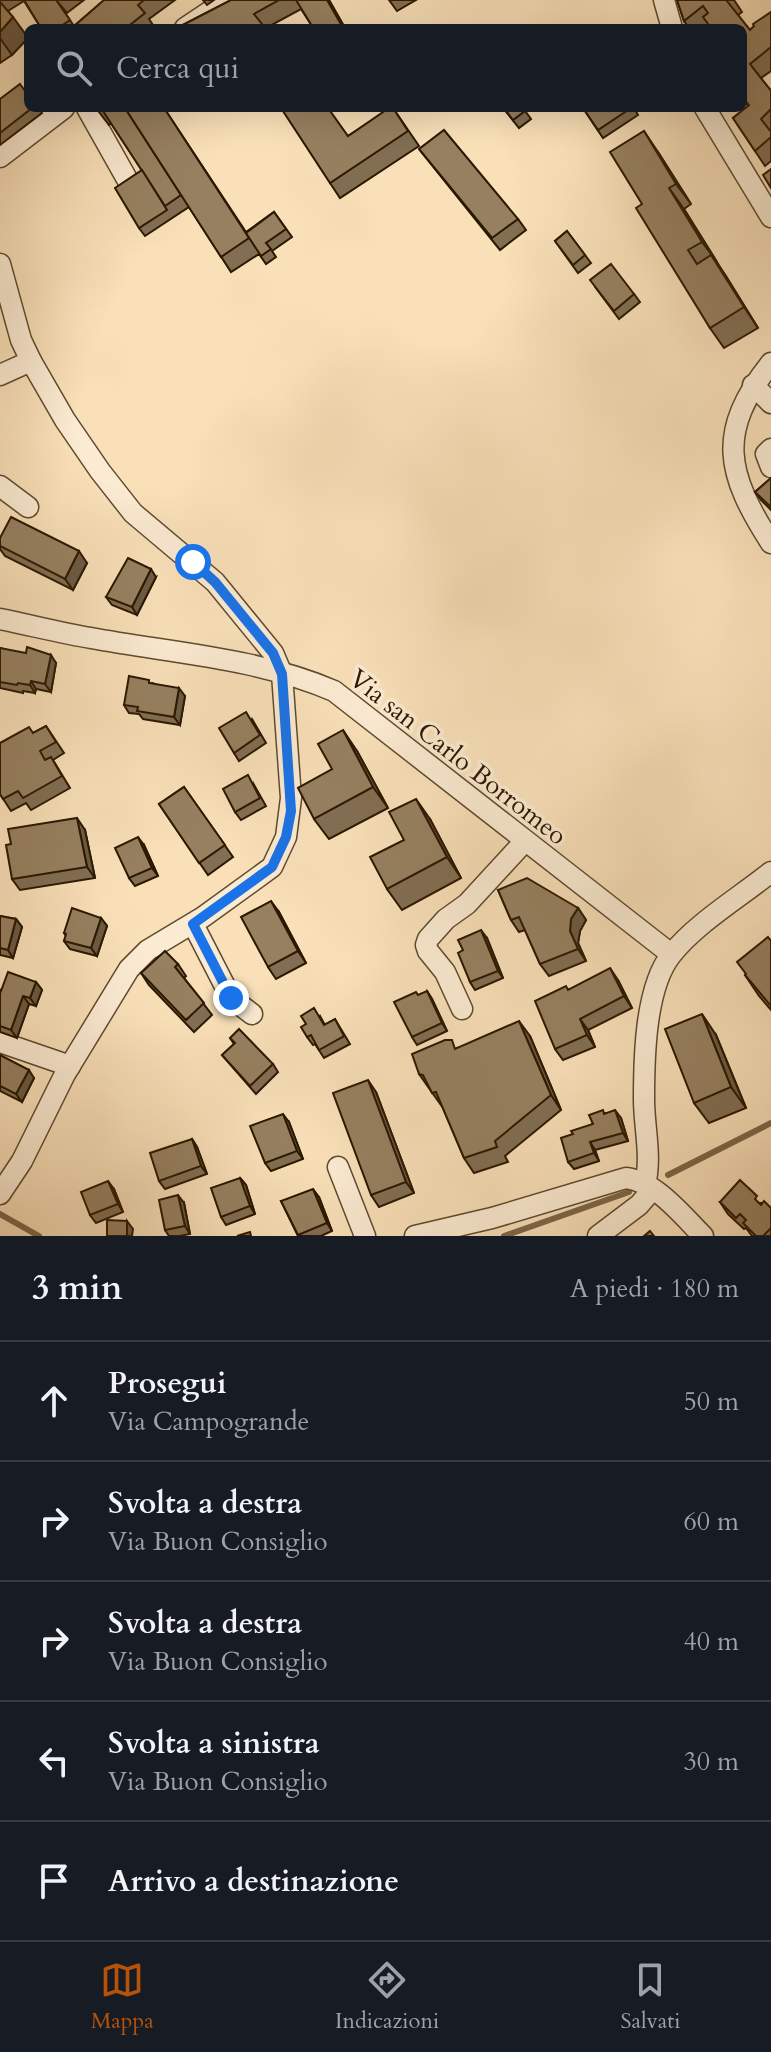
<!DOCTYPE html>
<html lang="it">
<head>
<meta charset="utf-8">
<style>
  body { margin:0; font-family:Cardo,serif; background:#242831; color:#f1f3f6 }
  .stop { position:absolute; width:24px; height:24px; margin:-18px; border:6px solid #1a73e8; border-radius:50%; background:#fff }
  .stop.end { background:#1a73e8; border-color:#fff; box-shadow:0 2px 8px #0008 }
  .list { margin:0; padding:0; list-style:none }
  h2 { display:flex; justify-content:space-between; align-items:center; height:104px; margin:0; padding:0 32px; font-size:34px }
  h2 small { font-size:26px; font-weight:400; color:#9ea1a6 }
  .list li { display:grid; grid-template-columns:52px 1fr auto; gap:24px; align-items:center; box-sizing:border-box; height:120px; padding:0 32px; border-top:2px solid #363941 }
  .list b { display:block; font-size:30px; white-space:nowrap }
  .list p { margin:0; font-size:26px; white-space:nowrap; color:#9ea1a6 }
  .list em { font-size:26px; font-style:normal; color:#9ea1a6 }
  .icon { flex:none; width:44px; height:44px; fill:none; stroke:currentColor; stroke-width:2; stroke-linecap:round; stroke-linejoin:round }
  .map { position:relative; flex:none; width:771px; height:1236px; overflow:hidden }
  .search { position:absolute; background:#171b24; box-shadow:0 8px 32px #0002; left:24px; right:24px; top:24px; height:88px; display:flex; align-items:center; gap:20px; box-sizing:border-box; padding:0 28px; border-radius:12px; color:#9ea1a6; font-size:30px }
  .sheet { height:704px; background:#171b24 }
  nav { display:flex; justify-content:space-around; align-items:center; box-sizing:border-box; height:112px; border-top:2px solid #363941; background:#171b24; font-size:22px; color:#9ea1a6 }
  nav a { display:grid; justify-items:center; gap:4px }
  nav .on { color:#b45309 }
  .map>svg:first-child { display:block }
</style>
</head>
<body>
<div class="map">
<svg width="771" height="1236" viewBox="0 0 771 1236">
  <rect width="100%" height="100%" fill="#f9e0b9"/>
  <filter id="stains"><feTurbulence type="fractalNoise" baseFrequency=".0025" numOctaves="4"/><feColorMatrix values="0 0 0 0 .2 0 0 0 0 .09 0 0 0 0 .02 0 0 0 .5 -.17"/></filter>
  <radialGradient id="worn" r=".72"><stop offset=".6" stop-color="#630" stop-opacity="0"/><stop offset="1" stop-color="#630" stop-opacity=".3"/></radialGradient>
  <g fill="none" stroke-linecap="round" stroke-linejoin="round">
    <g stroke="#7d6749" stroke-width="6">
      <path d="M 668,1175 L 771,1123"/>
      <path d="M 0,1214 L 39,1236"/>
      <path d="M 504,1236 L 629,1192"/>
    </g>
    <g stroke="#5e4a2e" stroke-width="23">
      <g id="minor">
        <path d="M 664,0 L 672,28"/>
        <path d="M 185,28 L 227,0"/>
        <path d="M 87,108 L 132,188"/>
        <path d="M 705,108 L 771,217"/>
        <path d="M 0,157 L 64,108"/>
        <path d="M 0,264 L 21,340 L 31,361 L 65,420 L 100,471 L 133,513 L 215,582 L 273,653 L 282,674 L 291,798 L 286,837 L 272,867 L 203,917 L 148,950 L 129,969 L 65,1074 L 22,1161 L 0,1194"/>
        <path d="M 771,363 C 716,432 726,473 771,543"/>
        <path d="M 0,375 L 31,361"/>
        <path d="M 753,385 L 771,403"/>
        <path d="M 771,449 L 766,454 L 771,467"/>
        <path d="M 0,486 L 28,507"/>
        <path d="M 0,619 C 30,625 61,633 91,638 C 172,653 258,658 334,691 L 671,954"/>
        <path d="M 193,924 L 231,998 L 252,1014"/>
        <path d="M 462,1009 L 445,972 L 428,951 L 426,945 L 428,939 L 446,919 L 467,904 L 525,841"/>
        <path d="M 0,1042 L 70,1066"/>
        <path d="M 338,1167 L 365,1236"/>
        <path d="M 645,1185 C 652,1156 644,1128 644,1099 C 644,1058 645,988 671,955 C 695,924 740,897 771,872"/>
        <path d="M 415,1236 L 492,1218 L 626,1178 C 655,1181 683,1216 703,1236"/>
        <path d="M 598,1236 L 639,1205 L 652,1190"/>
      </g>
    </g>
    <use href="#minor" stroke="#fbebd2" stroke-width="20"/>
  </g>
  <g fill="#816e53" stroke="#2b1800" stroke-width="2">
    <path d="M 0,0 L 56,0 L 74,26 L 104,0 L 175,0 L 149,19 L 155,28 L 41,28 L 24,1 L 8,11 L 28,38 L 12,55 L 0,63 Z"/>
    <path d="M 56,0 L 84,0 L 67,13 Z"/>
    <path d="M 203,0 L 214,0 L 207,5 Z"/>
    <path d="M 231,0 L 329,0 L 345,28 L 309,28 L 312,26 L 301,9 L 266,28 L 177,28 Z"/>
    <path d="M 389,0 L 416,0 L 397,11 Z"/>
    <path d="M 677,0 L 734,0 L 742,12 L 738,15 L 750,30 L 771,12 L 771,71 L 761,78 L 771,91 L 771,161 L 765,166 L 733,118 L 748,106 L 743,100 L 743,28 L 708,25 L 704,28 L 689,28 L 684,21 Z"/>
    <path d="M 0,99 L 28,108 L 38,108 L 42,113 L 0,145 Z"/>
    <path d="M 96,108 L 164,108 L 246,232 L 274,212 L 292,237 L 272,251 L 276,257 L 266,264 L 259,254 L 231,272 L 189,207 L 145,236 L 139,228 L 142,170 L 111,123 L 109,125 Z"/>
    <path d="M 393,108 L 419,146 L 340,198 L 330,183 L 348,136 Z"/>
    <path d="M 503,108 L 523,108 L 531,119 L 519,128 Z"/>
    <path d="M 583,108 L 634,108 L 638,115 L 603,138 Z"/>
    <path d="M 419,149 L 518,219 L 526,230 L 500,250 Z"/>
    <path d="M 658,152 L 691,204 L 684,209 L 758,328 L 724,348 L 710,328 L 642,204 Z"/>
    <path d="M 567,231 L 591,263 L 578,273 L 555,241 Z"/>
    <path d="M 596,288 L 634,294 L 640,302 L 619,319 Z"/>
    <path d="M 771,478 L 771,510 L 761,500 L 755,492 Z"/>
    <path d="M 0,538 L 87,563 L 73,590 L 5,556 L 0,549 Z"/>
    <path d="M 156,577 L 137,615 L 112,605 L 106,597 Z"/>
    <path d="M 0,648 L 56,663 L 51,692 L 36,689 L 35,693 L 23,691 L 23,693 L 0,688 Z"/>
    <path d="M 152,683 L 185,696 L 180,725 L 143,719 L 139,714 L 129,713 L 124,705 Z"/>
    <path d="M 252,719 L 266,743 L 239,761 L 234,753 Z"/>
    <path d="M 46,726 L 64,753 L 53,760 L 70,788 L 31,810 L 26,803 L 11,811 L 0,794 L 33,733 Z"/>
    <path d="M 357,751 L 388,808 L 329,839 L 314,819 L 332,769 Z"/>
    <path d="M 253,783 L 266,806 L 241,820 L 235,812 Z"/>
    <path d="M 184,787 L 233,857 L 208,875 L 159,804 Z"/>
    <path d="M 430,819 L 461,878 L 402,910 L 387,889 L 404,840 Z"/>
    <path d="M 85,830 L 95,878 L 20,890 L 12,879 Z"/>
    <path d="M 144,845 L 158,876 L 135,886 L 129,878 Z"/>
    <path d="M 498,890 L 578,908 L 586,920 L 580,931 L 578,943 L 586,961 L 549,976 L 540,964 L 525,930 L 519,932 L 511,920 Z"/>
    <path d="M 279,912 L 306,963 L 276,979 L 268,967 Z"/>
    <path d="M 0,916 L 16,919 L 22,927 L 13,958 L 0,955 Z"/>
    <path d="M 101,918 L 107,926 L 97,956 L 70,949 L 64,941 L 66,936 L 64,933 Z"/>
    <path d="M 487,938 L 503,978 L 475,990 L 470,982 L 463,950 Z"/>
    <path d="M 771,941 L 771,1010 L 759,996 L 745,975 Z"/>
    <path d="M 178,964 L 186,976 L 184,978 L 212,1015 L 194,1032 L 149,985 L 141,973 Z"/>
    <path d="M 618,980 L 632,1008 L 588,1030 L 595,1047 L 563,1060 L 555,1049 L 569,989 Z"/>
    <path d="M 36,982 L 42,990 L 36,1006 L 29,1004 L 17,1038 L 0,1032 L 0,990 Z"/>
    <path d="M 427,991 L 432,999 L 447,1031 L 417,1045 L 412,1037 Z"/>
    <path d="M 320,1016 L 325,1025 L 335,1019 L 350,1044 L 324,1058 L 315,1044 L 313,1045 L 307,1037 Z"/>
    <path d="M 716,1035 L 746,1108 L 709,1123 L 694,1103 Z"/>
    <path d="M 530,1036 L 561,1110 L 505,1156 L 508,1162 L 474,1173 L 464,1158 L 443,1108 L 419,1074 L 457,1048 Z"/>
    <path d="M 230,1038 L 273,1064 L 278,1072 L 256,1094 L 222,1055 L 234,1044 Z"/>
    <path d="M 0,1055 L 34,1078 L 22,1102 L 0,1091 Z"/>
    <path d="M 376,1092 L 414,1193 L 379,1207 L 371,1195 Z"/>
    <path d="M 605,1113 L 621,1118 L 628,1141 L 595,1150 L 599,1161 L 574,1169 L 568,1162 L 573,1134 L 593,1124 Z"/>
    <path d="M 289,1122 L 303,1159 L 271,1171 L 265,1163 Z"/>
    <path d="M 192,1139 L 197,1147 L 207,1174 L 165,1189 L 159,1181 Z"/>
    <path d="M 240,1178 L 246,1185 L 255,1214 L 226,1225 L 221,1217 Z"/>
    <path d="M 114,1189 L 123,1212 L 96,1223 L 90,1215 Z"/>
    <path d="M 319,1197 L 332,1231 L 321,1236 L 298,1236 L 281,1201 Z"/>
    <path d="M 720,1202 L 762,1203 L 771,1208 L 771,1236 L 752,1236 L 746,1228 L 744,1229 L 728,1214 Z"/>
    <path d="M 184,1203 L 190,1234 L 179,1236 L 169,1236 L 165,1230 Z"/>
  </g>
  <g fill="#695a43" stroke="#2b1800" stroke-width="2">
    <path d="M 327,0 L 329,0 L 345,28 L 343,28 Z"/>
    <path d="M 13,17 L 28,38 L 12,55 L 0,38 L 0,32 Z"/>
    <path d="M 644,131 L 658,152 L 691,204 L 676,184 Z"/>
    <path d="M 669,188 L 684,209 L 717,262 L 702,242 Z"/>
    <path d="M 711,255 L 726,276 L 758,328 L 744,307 Z"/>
    <path d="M 79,551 L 87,563 L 73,590 L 65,579 Z"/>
    <path d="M 151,569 L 156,577 L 137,615 L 132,607 Z"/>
    <path d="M 51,655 L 56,663 L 51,692 L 45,684 Z"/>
    <path d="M 31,681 L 36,689 L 35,693 L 30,685 Z"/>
    <path d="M 179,688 L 185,696 L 180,725 L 174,717 Z"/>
    <path d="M 343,730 L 357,751 L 388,808 L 373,787 Z"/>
    <path d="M 416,799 L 430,819 L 461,878 L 447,857 Z"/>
    <path d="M 77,818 L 85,830 L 95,878 L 87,867 Z"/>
    <path d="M 138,837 L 144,845 L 158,876 L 152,868 Z"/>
    <path d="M 271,901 L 279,912 L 306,963 L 298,951 Z"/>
    <path d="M 578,908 L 586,920 L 580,931 L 578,943 L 586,961 L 578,949 L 570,931 L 571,919 Z"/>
    <path d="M 101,918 L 107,926 L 97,956 L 91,948 Z"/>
    <path d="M 16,919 L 22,927 L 13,958 L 8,950 Z"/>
    <path d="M 481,930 L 487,938 L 503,978 L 498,971 Z"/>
    <path d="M 610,968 L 618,980 L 632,1008 L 624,996 Z"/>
    <path d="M 36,982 L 42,990 L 36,1006 L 30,998 Z"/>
    <path d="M 427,991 L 432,999 L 447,1031 L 442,1023 Z"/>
    <path d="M 23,996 L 29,1004 L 17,1038 L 11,1030 Z"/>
    <path d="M 702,1014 L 716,1035 L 746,1108 L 731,1087 Z"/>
    <path d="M 580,1019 L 588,1030 L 595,1047 L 587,1035 Z"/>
    <path d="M 519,1021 L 530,1036 L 561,1110 L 551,1095 Z"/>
    <path d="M 29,1070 L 34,1078 L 22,1102 L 16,1094 Z"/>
    <path d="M 368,1080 L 376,1092 L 414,1193 L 406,1182 Z"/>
    <path d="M 615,1110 L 621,1118 L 628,1141 L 623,1133 Z"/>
    <path d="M 283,1114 L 289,1122 L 303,1159 L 297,1151 Z"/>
    <path d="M 192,1139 L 197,1147 L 207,1174 L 201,1166 Z"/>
    <path d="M 590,1142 L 595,1150 L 599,1161 L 594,1153 Z"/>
    <path d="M 240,1178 L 246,1185 L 255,1214 L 250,1206 Z"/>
    <path d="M 108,1181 L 114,1189 L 123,1212 L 118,1204 Z"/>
    <path d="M 313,1189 L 319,1197 L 332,1231 L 327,1223 Z"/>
    <path d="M 178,1195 L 184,1203 L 190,1234 L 185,1226 Z"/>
    <path d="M 127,1221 L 133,1229 L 132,1236 L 127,1236 Z"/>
  </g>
  <g fill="#968060" stroke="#2b1800" stroke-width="2">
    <path d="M 24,0 L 56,0 L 70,20 L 58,28 L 41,28 Z"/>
    <path d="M 104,0 L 144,0 L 138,5 L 145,13 L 126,28 L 72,28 Z"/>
    <path d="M 231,0 L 279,0 L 254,14 L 265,28 L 177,28 Z"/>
    <path d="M 296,0 L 327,0 L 342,26 L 340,28 L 309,28 L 312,26 Z"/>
    <path d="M 677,0 L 728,0 L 727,1 L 750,30 L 754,26 L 753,24 L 771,12 L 771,47 L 750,64 L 771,91 L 771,109 L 761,119 L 771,132 L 771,137 L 755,151 L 733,118 L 749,105 L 743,98 L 743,28 L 711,28 L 703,17 L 708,13 L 703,6 L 684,21 Z"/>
    <path d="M 0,2 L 13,17 L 0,32 Z"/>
    <path d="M 20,84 L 28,95 L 28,108 L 32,108 L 0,133 L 0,99 Z"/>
    <path d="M 108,108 L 125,108 L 181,195 L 165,206 L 103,111 Z"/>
    <path d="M 125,108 L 164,108 L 249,238 L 221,257 Z"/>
    <path d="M 281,108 L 328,108 L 348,136 L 389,108 L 393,108 L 408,131 L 330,183 Z"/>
    <path d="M 504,108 L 523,108 L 525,111 L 513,120 Z"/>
    <path d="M 583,108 L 631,108 L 598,130 Z"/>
    <path d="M 444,130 L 518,219 L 492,238 L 419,149 Z"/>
    <path d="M 644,131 L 676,184 L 669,188 L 702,242 L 688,250 L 697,264 L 711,255 L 744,307 L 710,328 L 636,208 L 642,204 L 610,152 Z"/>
    <path d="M 771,169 L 771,188 L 763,175 Z"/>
    <path d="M 142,170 L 167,210 L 139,228 L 115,188 Z"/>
    <path d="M 274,212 L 286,229 L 266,243 L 271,249 L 261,256 L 246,233 Z"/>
    <path d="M 567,231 L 585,255 L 573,265 L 555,241 Z"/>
    <path d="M 611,264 L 634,294 L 614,311 L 590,280 Z"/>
    <path d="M 771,478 L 771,507 L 755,492 Z"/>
    <path d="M 11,517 L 79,551 L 65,579 L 0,546 L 0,538 Z"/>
    <path d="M 128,558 L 151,569 L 132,607 L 106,597 Z"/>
    <path d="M 27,647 L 51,655 L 45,684 L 31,681 L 30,685 L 18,683 L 17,685 L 0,682 L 0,648 L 26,653 Z"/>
    <path d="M 129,676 L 149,680 L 149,683 L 179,688 L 174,717 L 137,711 L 138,707 L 124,705 Z"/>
    <path d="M 246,712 L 260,735 L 234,753 L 219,728 Z"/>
    <path d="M 46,726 L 56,742 L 40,751 L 45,760 L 51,757 L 62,776 L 23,798 L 18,791 L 3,799 L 0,794 L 0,743 L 29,727 L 33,733 Z"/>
    <path d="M 343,730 L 373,787 L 314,819 L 298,788 L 332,769 L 318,744 Z"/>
    <path d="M 248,775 L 260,798 L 235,812 L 223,789 Z"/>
    <path d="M 184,787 L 225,845 L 199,863 L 159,804 Z"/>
    <path d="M 416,799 L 447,857 L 387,889 L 370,857 L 404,840 L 389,812 Z"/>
    <path d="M 77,818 L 87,867 L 12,879 L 6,845 L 11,844 L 8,829 Z"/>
    <path d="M 138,837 L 152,868 L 129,878 L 115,848 Z"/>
    <path d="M 527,878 L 578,908 L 571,919 L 570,931 L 578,949 L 540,964 L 519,917 L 511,920 L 498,890 Z"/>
    <path d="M 271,901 L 298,951 L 268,967 L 241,917 Z"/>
    <path d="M 72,908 L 101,918 L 91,948 L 64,941 L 66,934 L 64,933 Z"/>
    <path d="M 0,916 L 16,919 L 8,950 L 0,948 Z"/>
    <path d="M 481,930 L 498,971 L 470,982 L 458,953 L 463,950 L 458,940 Z"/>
    <path d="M 768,937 L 771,941 L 771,1006 L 745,975 L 746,974 L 737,962 Z"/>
    <path d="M 165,951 L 178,964 L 175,967 L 204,1003 L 186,1020 L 141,973 Z"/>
    <path d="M 610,968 L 624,996 L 580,1019 L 587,1035 L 555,1049 L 535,1001 L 566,986 L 568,990 Z"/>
    <path d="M 8,972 L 36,982 L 30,998 L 23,996 L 11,1030 L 0,1026 L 0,990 L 1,991 Z"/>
    <path d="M 427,991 L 442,1023 L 412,1037 L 394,1002 L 416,992 L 418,995 Z"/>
    <path d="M 314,1008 L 324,1025 L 335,1019 L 344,1036 L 319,1050 L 311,1035 L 307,1037 L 301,1027 L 306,1024 L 301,1016 Z"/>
    <path d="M 702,1014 L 731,1087 L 694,1103 L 665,1029 Z"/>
    <path d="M 519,1021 L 551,1095 L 495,1141 L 497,1147 L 464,1158 L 436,1092 L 432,1093 L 423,1075 L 419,1074 L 412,1054 L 445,1040 L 452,1040 L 455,1049 Z"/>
    <path d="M 239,1029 L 273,1064 L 250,1086 L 222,1055 L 235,1043 L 230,1038 Z"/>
    <path d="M 0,1055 L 29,1070 L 16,1094 L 0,1086 Z"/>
    <path d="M 368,1080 L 406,1182 L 371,1195 L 333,1093 Z"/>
    <path d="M 603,1110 L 604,1114 L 615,1110 L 623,1133 L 590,1142 L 594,1153 L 568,1162 L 561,1138 L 573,1134 L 571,1131 L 593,1124 L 589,1115 Z"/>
    <path d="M 283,1114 L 297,1151 L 265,1163 L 250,1126 Z"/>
    <path d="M 192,1139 L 201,1166 L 159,1181 L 150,1153 Z"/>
    <path d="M 240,1178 L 250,1206 L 221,1217 L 211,1188 Z"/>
    <path d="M 740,1180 L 757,1196 L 755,1199 L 761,1205 L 764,1201 L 771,1208 L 771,1228 L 763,1236 L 756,1236 L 743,1223 L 746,1220 L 740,1214 L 736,1218 L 720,1202 Z"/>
    <path d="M 108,1181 L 118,1204 L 90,1215 L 81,1192 Z"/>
    <path d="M 313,1189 L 327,1223 L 298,1235 L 281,1201 Z"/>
    <path d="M 178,1195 L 185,1226 L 165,1230 L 159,1200 Z"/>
    <path d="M 107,1220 L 127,1221 L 127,1236 L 107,1236 Z"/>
    <path d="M 650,1231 L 654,1236 L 644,1236 Z"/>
    <path d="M 250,1232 L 251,1236 L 237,1236 Z"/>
  </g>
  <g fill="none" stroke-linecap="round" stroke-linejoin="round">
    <path stroke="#1a73e8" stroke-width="10" d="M 193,562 L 215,582 L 273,653 L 282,674 L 291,811 L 286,837 L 272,867 L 193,924 L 231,998"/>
  </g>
  <g text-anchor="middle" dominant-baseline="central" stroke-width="7" stroke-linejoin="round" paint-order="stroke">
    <g font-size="26" fill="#2b1800" stroke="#fbebd2">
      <text transform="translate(458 757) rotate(38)">Via san Carlo Borromeo</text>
    </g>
  </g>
  <rect width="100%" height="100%" filter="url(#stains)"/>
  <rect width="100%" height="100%" fill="url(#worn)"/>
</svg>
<div class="stop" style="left:193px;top:562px"></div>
<div class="stop end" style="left:231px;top:998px"></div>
<div class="search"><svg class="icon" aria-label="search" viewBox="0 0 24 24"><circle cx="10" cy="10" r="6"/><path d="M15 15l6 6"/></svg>Cerca qui</div>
</div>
<section class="sheet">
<h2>3 min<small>A piedi · 180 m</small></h2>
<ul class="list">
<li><svg class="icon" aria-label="ahead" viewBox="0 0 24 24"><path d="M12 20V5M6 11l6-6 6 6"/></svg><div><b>Prosegui</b><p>Via Campogrande</p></div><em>50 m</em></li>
<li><svg class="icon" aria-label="right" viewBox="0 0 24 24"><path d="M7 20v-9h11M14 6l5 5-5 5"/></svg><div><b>Svolta a destra</b><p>Via Buon Consiglio</p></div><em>60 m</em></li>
<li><svg class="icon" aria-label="right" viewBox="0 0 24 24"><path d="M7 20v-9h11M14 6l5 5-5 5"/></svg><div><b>Svolta a destra</b><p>Via Buon Consiglio</p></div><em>40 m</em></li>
<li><svg class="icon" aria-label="left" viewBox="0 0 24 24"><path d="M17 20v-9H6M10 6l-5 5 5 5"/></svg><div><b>Svolta a sinistra</b><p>Via Buon Consiglio</p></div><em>30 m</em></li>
<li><svg class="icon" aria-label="arrive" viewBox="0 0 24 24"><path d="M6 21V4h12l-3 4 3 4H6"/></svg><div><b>Arrivo a destinazione</b></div></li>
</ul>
</section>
<nav>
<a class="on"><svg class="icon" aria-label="map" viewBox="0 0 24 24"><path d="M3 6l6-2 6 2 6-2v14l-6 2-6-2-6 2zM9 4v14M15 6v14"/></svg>Mappa</a>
<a><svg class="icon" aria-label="directions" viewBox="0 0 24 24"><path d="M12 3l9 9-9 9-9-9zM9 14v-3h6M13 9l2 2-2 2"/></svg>Indicazioni</a>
<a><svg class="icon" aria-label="saved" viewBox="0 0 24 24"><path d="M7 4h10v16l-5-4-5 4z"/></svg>Salvati</a>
</nav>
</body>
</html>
